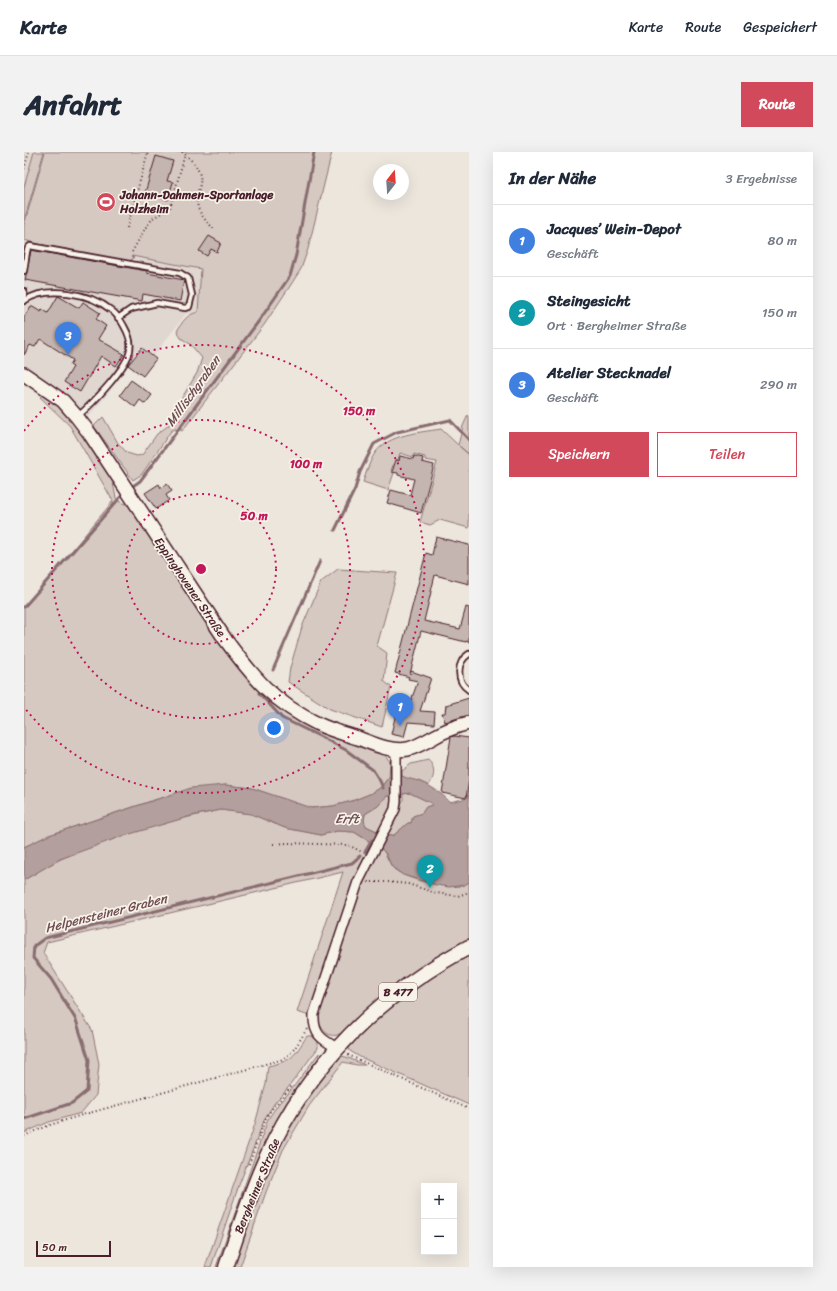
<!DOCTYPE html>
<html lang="de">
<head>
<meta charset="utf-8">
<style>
  body { margin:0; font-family:Sriracha,sans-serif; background:#f2f2f3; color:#1f2937 }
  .controls { position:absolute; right:12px; bottom:12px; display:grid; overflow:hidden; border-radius:0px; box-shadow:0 4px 16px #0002 }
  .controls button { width:36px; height:36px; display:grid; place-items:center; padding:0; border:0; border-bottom:1px solid #e0e1e3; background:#fff; color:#1f2937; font:20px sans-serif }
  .compass { position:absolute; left:349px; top:12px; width:36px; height:36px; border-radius:50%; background:#fff; box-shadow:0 4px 16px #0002; rotate:17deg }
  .scale { position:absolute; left:12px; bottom:10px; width:75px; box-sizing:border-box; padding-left:4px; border:2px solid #4a1f2b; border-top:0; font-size:11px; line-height:14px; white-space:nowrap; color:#4a1f2b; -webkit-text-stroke:3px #f7f3e8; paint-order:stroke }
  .you { position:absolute; left:250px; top:576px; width:14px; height:14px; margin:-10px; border:3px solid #fff; border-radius:50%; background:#1a73e8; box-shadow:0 0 0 6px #1a73e833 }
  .badge { display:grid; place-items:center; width:26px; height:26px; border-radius:50%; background:#d1495b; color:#fff; font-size:13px; font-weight:700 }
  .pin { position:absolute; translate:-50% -33px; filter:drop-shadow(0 1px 2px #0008) }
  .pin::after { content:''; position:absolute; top:21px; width:14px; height:12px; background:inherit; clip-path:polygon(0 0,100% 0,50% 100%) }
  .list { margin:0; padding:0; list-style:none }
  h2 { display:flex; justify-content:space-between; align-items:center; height:52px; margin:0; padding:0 16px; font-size:17px }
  h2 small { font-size:13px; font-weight:400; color:#747a83 }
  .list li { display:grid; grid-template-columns:26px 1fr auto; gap:12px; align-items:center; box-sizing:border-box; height:72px; padding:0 16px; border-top:1px solid #e0e1e3 }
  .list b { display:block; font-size:15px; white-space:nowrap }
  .list p { margin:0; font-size:13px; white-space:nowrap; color:#747a83 }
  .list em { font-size:13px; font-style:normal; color:#747a83 }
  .actions { display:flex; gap:8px; padding:12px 16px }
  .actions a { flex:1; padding:9px 0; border:1px solid #d1495b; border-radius:0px; text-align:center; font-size:14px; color:#d1495b }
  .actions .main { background:#d1495b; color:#fff }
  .map { position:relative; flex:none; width:445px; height:1115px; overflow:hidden; border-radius:0px }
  header { display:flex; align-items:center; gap:24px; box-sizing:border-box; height:56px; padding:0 20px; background:#fff; border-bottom:1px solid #e0e1e3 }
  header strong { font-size:19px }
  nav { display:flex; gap:22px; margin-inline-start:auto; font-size:14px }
  .intro { display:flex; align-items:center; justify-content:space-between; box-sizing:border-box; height:96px; padding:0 24px }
  h1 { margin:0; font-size:28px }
  .button { padding:10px 18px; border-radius:0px; background:#d1495b; color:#fff; font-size:14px; font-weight:700 }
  main { display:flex; gap:24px; padding:0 24px }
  aside { flex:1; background:#fff; border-radius:0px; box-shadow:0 4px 16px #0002 }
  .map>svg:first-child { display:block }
</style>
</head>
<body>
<header>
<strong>Karte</strong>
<nav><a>Karte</a><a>Route</a><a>Gespeichert</a></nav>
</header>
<div class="intro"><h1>Anfahrt</h1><a class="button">Route</a></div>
<main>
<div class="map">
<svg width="445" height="1115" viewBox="0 0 445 1115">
  <rect width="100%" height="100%" fill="#ece6dd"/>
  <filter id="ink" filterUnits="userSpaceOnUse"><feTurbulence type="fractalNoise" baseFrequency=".025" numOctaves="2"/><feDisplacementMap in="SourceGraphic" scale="8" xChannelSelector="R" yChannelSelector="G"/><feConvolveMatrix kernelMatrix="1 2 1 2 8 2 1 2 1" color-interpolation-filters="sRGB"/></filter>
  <g filter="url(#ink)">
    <g fill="#e0d7d0">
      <path d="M 0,0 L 21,0 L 0,76 Z"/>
      <path d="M 0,88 L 117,105 L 177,117 L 174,160 L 162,162 L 130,203 L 117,195 L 81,245 L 61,268 L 0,216 Z"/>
    </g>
    <g fill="#d5c9c2" stroke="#907476">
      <path d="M 10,0 L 20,0 L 0,69 L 0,35 Z"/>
      <path d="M 21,0 L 308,0 L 284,97 L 277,117 L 266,134 L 240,173 L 158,279 L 151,277 L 147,279 L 118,322 L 109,328 L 70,274 L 79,265 L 94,291 L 103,301 L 113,304 L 118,303 L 133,282 L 145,273 L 159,244 L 173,221 L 178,206 L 166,192 L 157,186 L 153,179 C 159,169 162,163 174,160 L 177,117 L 108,104 L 110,106 L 105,109 L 19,93 L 0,88 L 0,73 Z"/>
      <path d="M 20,241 L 38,256 L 50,269 L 81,314 L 89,331 L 92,346 L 96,350 L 106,354 L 111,359 L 238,540 L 361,603 L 366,610 L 365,625 L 356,636 L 348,641 L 328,649 L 309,654 L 286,656 L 228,636 L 201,633 L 133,647 L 25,683 L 0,695 L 0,456 L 89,349 L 46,274 L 16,245 Z"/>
      <path d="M 444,263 L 445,265 L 445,302 L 435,294 L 445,303 L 445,376 L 416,368 L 406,373 L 396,370 L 413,310 L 401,308 L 401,305 L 390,302 L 389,305 L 376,301 L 374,308 L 371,307 L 367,319 L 370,321 L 364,338 L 339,330 C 342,322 344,314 348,306 C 360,282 393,281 417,277 L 434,293 L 439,274 Z"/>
      <path d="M 314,417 L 373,421 L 353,494 L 363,501 L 360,529 L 367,535 L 358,575 L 306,557 L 264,530 L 266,516 L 278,475 L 297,430 Z"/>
      <path d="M 404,608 C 412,615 411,626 404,634 L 394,629 L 383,627 L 378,624 L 378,619 L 387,612 Z"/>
      <path d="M 386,641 L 407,651 L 408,653 L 402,655 L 398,661 L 389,664 L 387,671 L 384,671 L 370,683 L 363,685 L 379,648 L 379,642 Z"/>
      <path d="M 363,644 L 367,644 L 366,657 L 355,680 L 342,674 L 340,669 L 341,662 L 354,654 Z"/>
      <path d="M 197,658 L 227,662 L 261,676 L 297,683 L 313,679 L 330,680 L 349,692 L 340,706 L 327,736 L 286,864 L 273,860 L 319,720 L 23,790 L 19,801 L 68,878 L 75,912 L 72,943 L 57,961 L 25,970 L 0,981 L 0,728 C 12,721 24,713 37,707 C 88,684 143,669 197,658 Z"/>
      <path d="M 357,696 C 363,703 364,709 368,715 C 377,726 410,733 424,734 C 431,735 439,734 445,730 L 445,789 C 418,805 390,820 365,839 C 357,845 350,851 343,857 C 337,863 321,881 313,883 C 303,886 294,874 294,864 C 294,862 296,858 296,855 L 336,739 L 351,705 Z"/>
      <path d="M 445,802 L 445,953 L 336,905 L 326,899 L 324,893 L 337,879 L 394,833 Z"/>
      <path d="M 283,884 L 288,884 L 294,890 L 294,896 L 260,941 L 252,949 L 241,966 L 215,1033 L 187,1115 L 181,1115 L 231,972 L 242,932 L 244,914 C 270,908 269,905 283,884 Z"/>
      <path d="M 295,901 L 294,910 L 197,1115 L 192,1115 L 244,967 L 255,951 L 264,942 Z"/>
      <path d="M 316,904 L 322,905 L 341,913 L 333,913 L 319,910 L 285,954 L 259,998 L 242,1040 L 216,1115 L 209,1115 C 225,1069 239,1022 262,978 C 275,953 294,930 311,907 Z"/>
    </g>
    <path fill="#b39f9d" stroke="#896c6f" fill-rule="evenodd" d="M 378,624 C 384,627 388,627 394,629 C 406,633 417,641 426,650 L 443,646 L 445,637 L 445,730 L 441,733 L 425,735 L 412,733 L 379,723 L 368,715 L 362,702 L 357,696 L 330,680 L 313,679 L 297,683 L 261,676 L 227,662 L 197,658 L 167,664 L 96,685 L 36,707 L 0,728 L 0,695 L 25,683 L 167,636 L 201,633 L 228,636 L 287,656 L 309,654 L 328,649 L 348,641 L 356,636 L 365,625 ZM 386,641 L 407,651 L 408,653 L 402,655 L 398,661 L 389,664 L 387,671 L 384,671 L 370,683 L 363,684 L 342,674 L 340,669 L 341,662 L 354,654 L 363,644 Z"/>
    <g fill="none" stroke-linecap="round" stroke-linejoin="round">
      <g stroke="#896c6f" stroke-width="3">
        <path d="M 106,336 L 116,329 L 237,166 L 266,124 L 272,103 L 290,0"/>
        <path d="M 311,378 L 331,337 L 336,320 L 350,292 L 373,280 L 426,268 L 445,288"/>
        <path d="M 0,455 L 100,341"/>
        <path d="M 249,518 L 296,409"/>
        <path d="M 235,541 L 258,566 L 297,585 L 322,598 L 349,618 L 356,629 L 359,636"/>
        <path d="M 341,700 L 348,688"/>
        <path d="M 0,967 L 48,951 L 63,939 L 65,908 L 52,868 L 27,827 L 9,806 L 10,794 L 21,786 L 328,711 L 336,704"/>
      </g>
    </g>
    <g fill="#c4b5b0" stroke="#4a1f2b">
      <path d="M 132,4 L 149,9 L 143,29 L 149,30 L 144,48 L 121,41 Z"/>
      <path d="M 185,84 L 197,91 L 193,100 L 187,97 L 183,104 L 175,99 Z"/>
      <path d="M 7,98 L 123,119 L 123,121 L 160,128 L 156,149 L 119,142 L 118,149 L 1,128 Z"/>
      <path d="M 34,144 L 55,156 L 59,150 L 76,161 L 72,167 L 82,174 L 74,187 L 100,202 L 92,214 L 77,204 L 56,240 L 40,230 L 49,215 L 46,213 L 49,208 L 16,187 L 11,195 L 6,193 L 0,203 L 0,165 L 7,154 L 17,160 L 18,157 L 24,161 Z"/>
      <path d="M 118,196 L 132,207 L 119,224 L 104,213 Z"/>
      <path d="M 107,228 L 128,243 L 121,252 L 116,248 L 111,255 L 96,243 Z"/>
      <path d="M 376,304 L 389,307 L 390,304 L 399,306 L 398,310 L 410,313 L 397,361 L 363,351 L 367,338 L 386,343 L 390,327 L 374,323 L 374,321 L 368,320 L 372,308 L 375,309 Z"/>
      <path d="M 135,332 L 137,336 L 143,332 L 148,339 L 142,343 L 145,348 L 132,357 L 121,341 Z"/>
      <path d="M 412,385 L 445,393 L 445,432 L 411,423 L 400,469 L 436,477 L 442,455 L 445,456 L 445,490 L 442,489 L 442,490 L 397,479 L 386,522 L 387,519 L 407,526 L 396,559 L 411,560 L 410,572 L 384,570 L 380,585 L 367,582 L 372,562 L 383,565 L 384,557 L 394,529 L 384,527 L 385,525 L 371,521 L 402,401 L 408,403 Z"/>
      <path d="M 445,546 L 445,563 L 421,570 L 418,561 L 421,561 L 422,553 Z"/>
      <path d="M 430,584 L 445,586 L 445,627 L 442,646 L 418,641 L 427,585 Z"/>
    </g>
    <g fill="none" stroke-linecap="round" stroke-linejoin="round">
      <g stroke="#4a1f2b" stroke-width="8">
        <g id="lane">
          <path d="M 0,119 L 3,99 L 4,96 L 6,94 L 156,121 L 164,126 L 168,143 L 165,155 L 161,156 L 133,151 L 107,157 L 94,166"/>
          <path d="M 0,139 L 1,148"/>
          <path d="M 0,149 C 23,133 66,141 87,158 C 92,162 97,168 100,174 C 104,181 108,189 106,198 C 104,215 67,253 54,264"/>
          <path d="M 445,502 C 432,510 432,530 445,538"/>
        </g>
      </g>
      <g stroke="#4a1f2b" stroke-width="12">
        <path id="street" d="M 313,896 C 297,887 289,882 290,862 L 334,730 L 371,657 L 372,649 L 372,598"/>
      </g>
      <g stroke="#4a1f2b" stroke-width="16">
        <path id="secondary" d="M 0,222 L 39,249 L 53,265 L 66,282 L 201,487 C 229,525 250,551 294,572 C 306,578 321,582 334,586 C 350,592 366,600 384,597 C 392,595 401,590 408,586 C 420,579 432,574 445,571"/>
      </g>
      <g stroke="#4a1f2b" stroke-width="17">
        <path id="primary" d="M 202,1115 C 215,1078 226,1040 243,1004 C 285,912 356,842 445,795"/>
      </g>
      <g stroke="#4a1f2b" stroke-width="2" stroke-dasharray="1 3" stroke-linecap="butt">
        <path d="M 158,0 C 167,7 179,19 176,32 C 175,38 172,44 173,50 C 174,61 182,69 190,77"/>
        <path d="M 0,17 L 5,0"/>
        <path d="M 103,76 L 124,0"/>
        <path d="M 108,100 L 122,75 L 129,66 L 146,56 L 161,2"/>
        <path d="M 249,692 L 263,691 L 324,693 L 338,700"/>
        <path d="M 344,730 L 364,730 L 384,732 L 412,741 L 434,744 L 445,740"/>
        <path d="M 324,903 L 445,957"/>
        <path d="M 0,984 L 26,973 L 58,963 L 256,908 C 269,903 275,889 283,877"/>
        <path d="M 225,1012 L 242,966 L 247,958 L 268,934"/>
      </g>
      <use href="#lane" stroke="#f7f3e8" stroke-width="4.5"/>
      <use href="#street" stroke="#f7f3e8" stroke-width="9"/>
      <use href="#secondary" stroke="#f7f3e8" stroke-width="13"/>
      <use href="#primary" stroke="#f7f3e8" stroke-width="14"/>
    </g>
  </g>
  <g fill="none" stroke="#c2185b" stroke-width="2" stroke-dasharray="2 4">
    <circle cx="177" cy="417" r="75"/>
    <circle cx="177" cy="417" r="149"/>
    <path d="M0 279A224 224 0 1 1 0 555"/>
  </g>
  <defs>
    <g id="stadium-disc" transform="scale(1)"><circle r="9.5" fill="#d1495b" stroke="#f7f3e8"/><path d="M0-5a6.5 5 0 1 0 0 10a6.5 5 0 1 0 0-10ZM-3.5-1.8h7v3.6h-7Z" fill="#fff"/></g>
  </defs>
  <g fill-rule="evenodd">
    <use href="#stadium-disc" x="82" y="50"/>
  </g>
  <g text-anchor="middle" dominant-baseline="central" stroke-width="3.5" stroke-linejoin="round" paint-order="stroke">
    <rect fill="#f7f3e8" stroke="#7e5f64" stroke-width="1" x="355" y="831" width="38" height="18" rx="3"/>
    <g font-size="11" font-weight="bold" fill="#4a1f2b">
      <text x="374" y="840">B 477</text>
    </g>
    <g font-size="12" font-weight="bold" fill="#4a1f2b" stroke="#f7f3e8" text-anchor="start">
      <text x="96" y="43">Johann-Dahmen-Sportanlage<tspan x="96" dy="14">Holzheim</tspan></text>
    </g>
    <g font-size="12" fill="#4a1f2b" stroke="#f7f3e8">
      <text transform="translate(166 435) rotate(56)">Eppinghovener Straße</text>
      <text transform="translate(233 1034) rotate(-68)">Bergheimer Straße</text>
    </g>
    <g font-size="13" font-style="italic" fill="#6f4c53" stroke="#f7f3e8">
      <text transform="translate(169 239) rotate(-54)">Millischgraben</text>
      <text x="323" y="666">Erft</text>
      <text transform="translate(82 761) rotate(-14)">Helpensteiner Graben</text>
    </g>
  </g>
  <circle cx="177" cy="417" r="6" fill="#c2185b" stroke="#f7f3e8" stroke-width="2"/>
  <g font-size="12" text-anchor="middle" font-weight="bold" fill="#c2185b" stroke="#f7f3e8" stroke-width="3.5" stroke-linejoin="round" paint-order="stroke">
    <text x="335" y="263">150 m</text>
    <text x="282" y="316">100 m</text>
    <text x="230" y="368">50 m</text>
  </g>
</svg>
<div class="controls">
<button>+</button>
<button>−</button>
</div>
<svg class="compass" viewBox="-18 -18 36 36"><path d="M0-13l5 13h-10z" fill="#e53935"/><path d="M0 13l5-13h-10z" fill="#747a83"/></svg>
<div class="scale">50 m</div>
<div class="you"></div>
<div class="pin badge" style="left:376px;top:574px;background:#3f7fe0">1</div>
<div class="pin badge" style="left:406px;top:736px;background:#0f9aa8">2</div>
<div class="pin badge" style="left:44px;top:203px;background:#3f7fe0">3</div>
</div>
<aside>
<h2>In der Nähe<small>3 Ergebnisse</small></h2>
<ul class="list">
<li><span class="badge" style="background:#3f7fe0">1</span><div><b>Jacques’ Wein-Depot</b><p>Geschäft</p></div><em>80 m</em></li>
<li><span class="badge" style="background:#0f9aa8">2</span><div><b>Steingesicht</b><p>Ort · Bergheimer Straße</p></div><em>150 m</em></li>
<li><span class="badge" style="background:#3f7fe0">3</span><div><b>Atelier Stecknadel</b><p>Geschäft</p></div><em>290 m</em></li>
</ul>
<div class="actions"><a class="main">Speichern</a><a>Teilen</a></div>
</aside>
</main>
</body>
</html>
